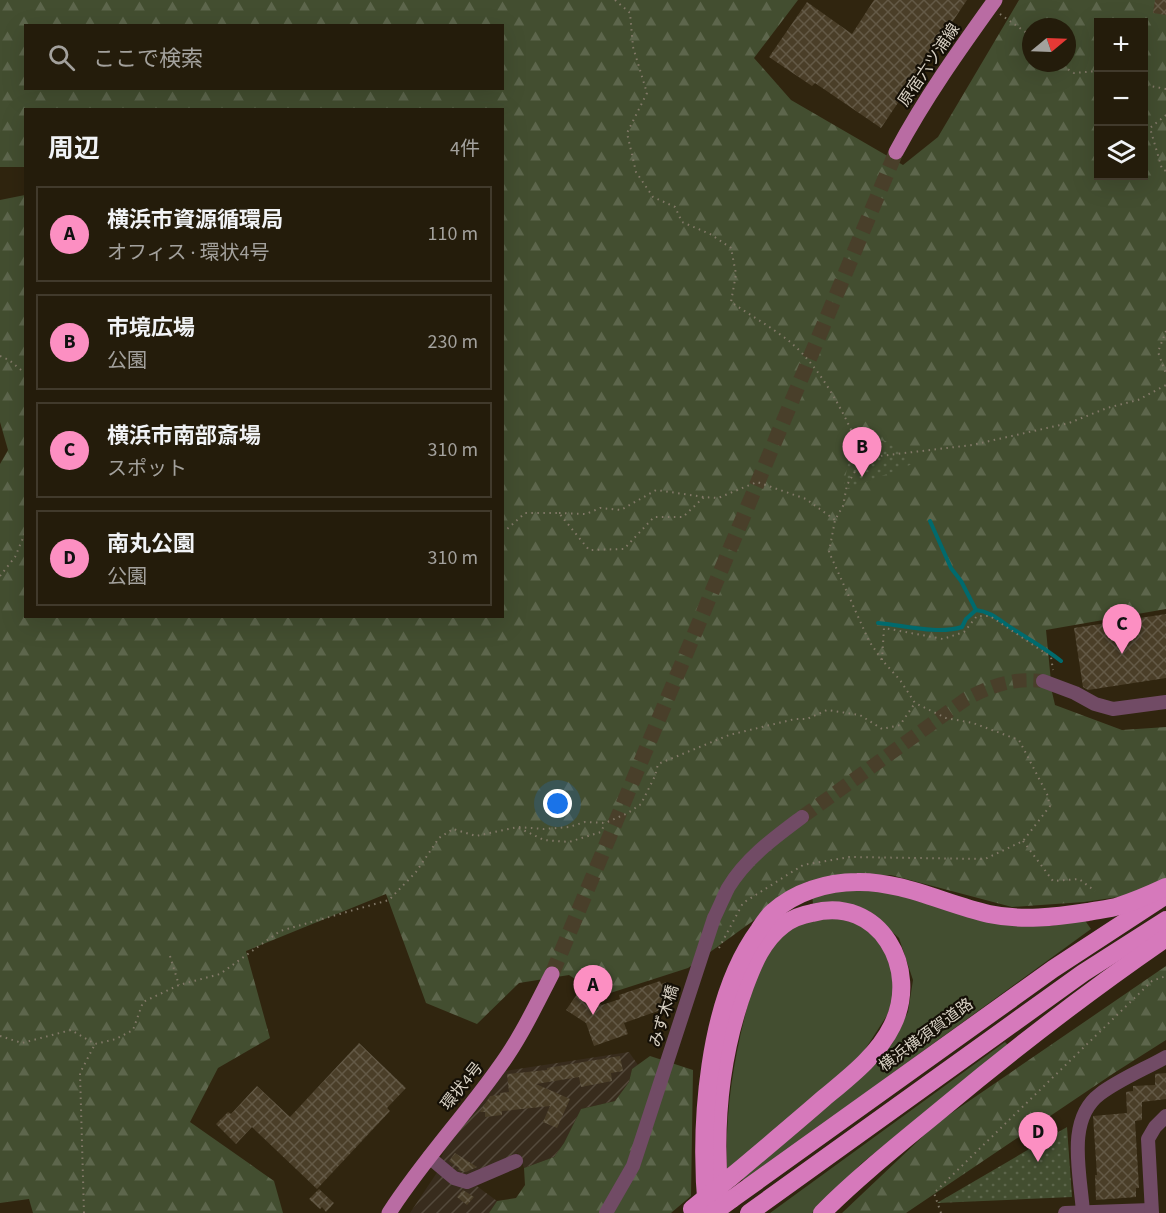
<!DOCTYPE html>
<html lang="ja">
<head>
<meta charset="utf-8">
<style>
  body { margin:0; font-family:"Source Sans 3","Noto Sans JP",sans-serif; background:#2c2514; color:#f1f3f6 }
  .controls { position:absolute; right:18px; top:18px; display:grid; overflow:hidden; border-radius:0px; box-shadow:0 6px 24px #0002 }
  .controls button { width:54px; height:54px; display:grid; place-items:center; padding:0; border:0; border-bottom:2px solid #413a2c; background:#241c0b; color:#f1f3f6; font:30px sans-serif }
  .compass { position:absolute; left:1022px; top:18px; width:54px; height:54px; border-radius:50%; background:#241c0b; box-shadow:0 6px 24px #0002; rotate:71deg }
  .you { position:absolute; left:558px; top:804px; width:21px; height:21px; margin:-15px; border:4px solid #fff; border-radius:50%; background:#1a73e8; box-shadow:0 0 0 9px #1a73e833 }
  .badge { display:grid; place-items:center; width:39px; height:39px; border-radius:50%; background:#fc8fc2; color:#111; font-size:20px; font-weight:700 }
  .pin { position:absolute; translate:-50% -50px; filter:drop-shadow(0 2px 3px #0008) }
  .pin::after { content:''; position:absolute; top:32px; width:21px; height:18px; background:inherit; clip-path:polygon(0 0,100% 0,50% 100%) }
  .list { margin:0; padding:0; list-style:none }
  h2 { display:flex; justify-content:space-between; align-items:center; height:78px; margin:0; padding:0 24px; font-size:26px }
  h2 small { font-size:20px; font-weight:400; color:#a3a19d }
  .list li { display:grid; grid-template-columns:39px 1fr auto; gap:18px; align-items:center; box-sizing:border-box; height:96px; margin:0 12px 12px; padding:0 12px; border:2px solid #413a2c; border-radius:0px }
  .list b { display:block; font-size:22px; white-space:nowrap }
  .list p { margin:0; font-size:20px; white-space:nowrap; color:#a3a19d }
  .list em { font-size:20px; font-style:normal; color:#a3a19d }
  .icon { flex:none; width:33px; height:33px; fill:none; stroke:currentColor; stroke-width:2; stroke-linecap:round; stroke-linejoin:round }
  .map { position:relative; flex:none; width:1166px; height:1213px; overflow:hidden }
  .search { position:absolute; background:#241c0b; box-shadow:0 6px 24px #0002; left:24px; top:24px; width:480px; height:66px; display:flex; align-items:center; gap:15px; box-sizing:border-box; padding:0 21px; border-radius:0px; color:#a3a19d; font-size:22px }
  .panel { position:absolute; background:#241c0b; box-shadow:0 6px 24px #0002; left:24px; top:108px; width:480px; height:510px; border-radius:0px }
  .map>svg:first-child { display:block }
</style>
</head>
<body>
<div class="map">
<svg width="1166" height="1213" viewBox="0 0 1166 1213">
  <defs>
    <pattern id="industrial-furrows" width="10" height="10" patternUnits="userSpaceOnUse" patternTransform="scale(1.5)"><rect width="10" height="10" fill="#382c1d"/><path d="M-1 1l2-2M0 10L10 0M9 11l2-2" fill="none" stroke="#544a3c"/></pattern>
    <pattern id="forest-firs" width="22" height="20" patternUnits="userSpaceOnUse" patternTransform="scale(1.5)"><rect width="22" height="20" fill="#434e30"/><path d="M5 1l3.5 6h-7zM16 11l3.5 6h-7z" fill="#5d664c"/></pattern>
    <pattern id="park-dots" width="8" height="8" patternUnits="userSpaceOnUse" patternTransform="scale(1.5)"><rect width="8" height="8" fill="#434e30"/><path d="M2 2h.1M6 6h.1" fill="none" stroke="#5d664c" stroke-width="1.8" stroke-linecap="round"/></pattern>
    <pattern id="building-cross-hatch" width="8" height="8" patternUnits="userSpaceOnUse" patternTransform="scale(1.5)"><rect width="8" height="8" fill="#4a3e28"/><path d="M0 0l8 8M0 8l8-8" fill="none" stroke="#635946"/></pattern>
  </defs>
  <rect width="100%" height="100%" fill="#30250f"/>
  <g fill="url(#industrial-furrows)">
    <path d="M 629,1052 L 638,1065 L 632,1069 L 629,1082 L 615,1101 L 581,1109 L 564,1143 L 554,1157 L 524,1168 L 518,1153 L 465,1179 L 440,1161 L 445,1148 L 505,1071 Z"/>
    <path d="M 438,1171 L 474,1184 L 497,1201 L 489,1213 L 410,1213 Z"/>
  </g>
  <g fill="#434e30">
    <path d="M 837,889 L 867,890 L 898,895 L 1027,926 L 1051,926 L 1084,919 L 1091,929 L 744,1181 L 742,1179 L 892,1044 L 908,1012 L 913,980 L 899,938 L 869,911 L 820,902 L 813,904 L 812,895 Z"/>
    <path d="M 806,918 L 858,919 L 888,947 L 896,996 L 886,1017 L 864,1051 L 836,1078 L 729,1169 L 727,1169 C 725,1114 733,1061 747,1008 C 751,991 757,966 767,951 C 777,938 792,927 806,918 Z"/>
    <path d="M 1005,1042 L 1008,1045 L 862,1163 L 812,1213 L 770,1213 Z"/>
  </g>
  <g fill="url(#forest-firs)" fill-rule="evenodd">
    <path d="M 0,0 L 798,0 L 754,58 L 791,100 L 903,165 L 938,137 L 1019,0 L 1166,0 L 1166,609 L 1046,630 L 1052,692 L 1055,705 L 1122,730 L 1166,727 L 1166,890 L 1084,902 L 1012,907 L 891,875 L 808,881 L 688,968 L 601,996 L 569,975 L 519,983 L 477,1024 L 426,1003 L 386,894 L 246,951 L 270,1038 L 218,1068 L 190,1122 L 274,1181 L 283,1213 L 33,1213 L 29,1199 L 0,1203 L 0,464 L 8,450 L 0,422 L 0,200 L 25,195 L 26,616 L 502,616 L 502,110 L 26,110 L 25,167 L 0,167 ZM 1098,22 L 1144,22 L 1144,176 L 1098,176 ZM 26,26 L 502,26 L 502,88 L 26,88 ZM 1031,27 L 1067,27 L 1067,63 L 1031,63 Z"/>
    <path d="M 1166,966 L 1166,1040 L 1114,1073 L 906,1213 L 842,1213 L 937,1123 Z"/>
    <path d="M 650,1056 L 693,1070 L 691,1196 L 671,1213 L 489,1213 L 497,1201 L 516,1198 L 525,1185 L 524,1168 L 554,1157 L 564,1143 L 581,1109 L 615,1101 L 629,1082 L 632,1069 Z"/>
  </g>
  <g fill="url(#park-dots)">
    <path d="M 852,439 L 886,441 L 915,463 L 843,491 Z"/>
    <path d="M 1067,1127 L 1072,1197 L 937,1203 Z"/>
  </g>
  <g fill="none" stroke-linecap="round" stroke-linejoin="round">
    <g stroke="#016a6d" stroke-width="4">
      <path d="M 930,521 L 951,568 L 961,581 L 976,610 C 992,612 1000,621 1013,629 C 1030,640 1045,648 1061,661"/>
      <path d="M 878,623 C 903,625 937,635 962,627 L 966,619 L 976,610"/>
    </g>
  </g>
  <g fill="url(#building-cross-hatch)">
    <path d="M 874,0 L 967,0 L 881,128 L 815,83 L 812,86 L 769,57 L 807,2 L 852,34 Z"/>
    <path d="M 1155,0 L 1166,0 L 1166,15 L 1153,13 Z"/>
    <path d="M 1166,614 L 1166,678 L 1088,690 L 1083,687 L 1074,628 Z"/>
    <path d="M 660,981 L 661,984 L 666,982 L 670,992 L 664,994 L 669,1007 L 624,1023 L 628,1034 L 594,1046 L 586,1023 L 566,1010 L 580,990 L 602,1005 L 620,999 L 619,995 Z"/>
    <path d="M 359,1043 L 406,1088 L 387,1108 L 390,1111 L 317,1189 L 252,1127 L 236,1144 L 216,1124 L 228,1112 L 231,1114 L 257,1086 L 290,1117 Z"/>
    <path d="M 620,1056 L 623,1071 L 611,1073 L 612,1081 L 581,1087 L 579,1077 L 536,1084 L 570,1099 L 557,1128 L 543,1122 L 550,1106 L 502,1111 L 502,1115 L 485,1117 L 485,1112 L 480,1112 L 490,1096 L 500,1095 L 500,1093 L 509,1092 L 507,1074 L 547,1070 L 547,1068 Z"/>
    <path d="M 1166,1073 L 1166,1099 L 1142,1102 L 1142,1120 L 1135,1121 L 1139,1188 L 1136,1188 L 1136,1197 L 1096,1200 L 1095,1175 L 1097,1175 L 1093,1116 L 1127,1113 L 1126,1092 L 1133,1091 L 1133,1086 L 1155,1085 L 1155,1074 Z"/>
    <path d="M 455,1153 L 477,1167 L 466,1172 L 458,1170 L 459,1168 L 449,1161 Z"/>
    <path d="M 319,1189 L 334,1203 L 326,1212 L 322,1207 L 320,1209 L 309,1199 Z"/>
    <path d="M 463,1190 L 474,1197 L 467,1205 L 457,1197 Z"/>
  </g>
  <g fill="none" stroke-linecap="round" stroke-linejoin="round">
    <path stroke="#493f2a" stroke-width="14" stroke-dasharray="14 7" stroke-linecap="butt" d="M 802,817 L 966,699 C 993,685 1012,678 1043,681"/>
    <path stroke="#493f2a" stroke-width="15" stroke-dasharray="15 8" stroke-linecap="butt" d="M 552,974 L 896,152"/>
    <g stroke="#827968" stroke-width="2" stroke-dasharray="1.5 4.5" stroke-linecap="butt">
      <path d="M 615,0 L 630,13 L 633,47 L 647,93 L 627,133 L 636,172 L 653,197 L 675,207 L 682,222 L 710,234 L 731,248 L 736,274 L 731,302 C 750,315 771,327 789,341 C 822,368 848,419 863,458"/>
      <path d="M 1000,14 L 1031,36"/>
      <path d="M 1058,63 L 1074,73 L 1098,71"/>
      <path d="M 1144,81 L 1145,85 L 1166,89"/>
      <path d="M 1166,115 L 1150,128 L 1162,169 L 1166,171"/>
      <path d="M 1166,331 L 1158,352 L 1166,374"/>
      <path d="M 0,356 L 9,360 L 26,374"/>
      <path d="M 863,458 L 972,445 L 1069,423 L 1107,408 L 1138,400 L 1166,385"/>
      <path d="M 559,513 L 586,514 L 600,508 L 621,510 L 656,490 L 704,497"/>
      <path d="M 502,531 L 506,530 L 525,513 L 559,513 L 589,550 L 624,549 L 654,517 L 683,517 L 704,497 L 718,498 L 757,482 L 806,499 L 835,520"/>
      <path d="M 0,576 L 15,557 L 26,531"/>
      <path d="M 882,660 L 884,628 L 943,639 L 964,632 L 977,616 L 990,616 L 1051,657 L 1053,670"/>
      <path d="M 519,828 L 544,840 L 569,842 L 601,832 L 605,823"/>
      <path d="M 1023,841 L 1053,881 L 1079,879 L 1095,891"/>
      <path d="M 719,948 L 743,903 L 803,865 L 849,857 L 985,859 L 1023,841 L 1050,806 L 1047,794 L 1019,740 L 973,723 L 946,718 L 915,703 L 900,680 L 882,660 L 869,641 L 829,552 L 835,520 L 843,506 L 847,485 L 863,458"/>
      <path d="M 170,956 L 179,985"/>
      <path d="M 0,1036 L 22,1043 L 71,1030 L 95,1044 L 116,1039 L 133,1030 L 143,1002 L 179,985 L 220,974 L 280,931 L 389,900 L 416,872 L 439,838 L 453,829 L 476,836 L 518,827 L 544,829 L 569,827 L 585,822 L 605,823 L 628,813 L 641,804 L 655,776 L 658,764 L 729,735 L 795,719 L 807,719 L 827,710 L 860,715 L 882,729 L 900,725 L 915,703"/>
      <path d="M 84,1213 L 80,1073 L 95,1044"/>
      <path d="M 941,1213 L 934,1193 L 1152,981 L 1166,976"/>
    </g>
    <g stroke="#714b65" stroke-width="14">
      <path d="M 1043,681 L 1075,693 L 1095,704 L 1113,709 L 1166,702"/>
      <path d="M 429,1157 L 454,1178 L 467,1182 L 516,1161"/>
      <path d="M 606,1213 L 633,1166 L 714,918 C 719,908 723,898 728,888 C 746,858 774,838 802,817"/>
      <path d="M 1065,1213 L 1151,1210"/>
      <path d="M 1083,1213 C 1081,1176 1065,1120 1100,1094 C 1120,1079 1145,1069 1166,1057"/>
      <path d="M 1152,1213 L 1148,1139 L 1155,1127 L 1166,1116"/>
    </g>
    <g stroke="#b96ca3" stroke-width="15">
      <path d="M 896,152 C 925,98 959,50 995,0"/>
      <path d="M 389,1213 C 421,1163 462,1119 497,1070 C 519,1041 535,1007 552,974"/>
    </g>
    <g stroke="#d679bb" stroke-width="18">
      <path d="M 732,1199 L 1053,969 L 1160,899"/>
      <path d="M 720,1200 C 713,1128 720,1054 745,986 C 753,964 763,940 783,925 C 791,919 801,915 812,913 C 879,895 921,969 892,1026 C 878,1055 848,1078 824,1098 C 793,1125 762,1151 731,1177"/>
      <path d="M 707,1211 C 699,1126 707,1001 759,930 C 763,924 767,917 773,912 C 795,892 827,882 857,882 C 902,881 945,904 989,914 C 1022,921 1055,917 1088,912 C 1098,910 1110,909 1119,906 C 1135,901 1151,894 1166,887"/>
      <path d="M 749,1213 L 1083,973 L 1166,920"/>
      <path d="M 822,1213 C 860,1175 902,1142 943,1108 C 1015,1048 1089,991 1166,938"/>
    </g>
    <g stroke="#d679bb" stroke-width="18">
      <path d="M 692,1209 L 731,1177"/>
      <path d="M 713,1213 L 732,1199"/>
    </g>
  </g>
  <g text-anchor="middle" dominant-baseline="central" stroke-width="4.5" stroke-linejoin="round" paint-order="stroke">
    <g font-size="16" fill="#d8d1c4" stroke="#140f06">
      <text transform="translate(929 65) rotate(-56)">原宿六ツ浦線</text>
      <text transform="translate(664 1016) rotate(-73)">みず木橋</text>
      <text transform="translate(926 1035) rotate(-36)">横浜横須賀道路</text>
      <text transform="translate(462 1086) rotate(-51)">環状4号</text>
    </g>
  </g>
</svg>
<div class="controls">
<button>+</button>
<button>−</button>
<button><svg class="icon" aria-label="layers" viewBox="0 0 24 24"><path d="M12 4l9 5-9 5-9-5zM3 14l9 5 9-5"/></svg></button>
</div>
<svg class="compass" viewBox="-18 -18 36 36"><path d="M0-13l5 13h-10z" fill="#e53935"/><path d="M0 13l5-13h-10z" fill="#a3a19d"/></svg>
<div class="you"></div>
<div class="pin badge" style="left:593px;top:1015px">A</div>
<div class="pin badge" style="left:862px;top:477px">B</div>
<div class="pin badge" style="left:1122px;top:654px">C</div>
<div class="pin badge" style="left:1038px;top:1162px">D</div>
<div class="search"><svg class="icon" aria-label="search" viewBox="0 0 24 24"><circle cx="10" cy="10" r="6"/><path d="M15 15l6 6"/></svg>ここで検索</div>
<section class="panel">
<h2>周辺<small>4件</small></h2>
<ul class="list">
<li><span class="badge">A</span><div><b>横浜市資源循環局</b><p>オフィス · 環状4号</p></div><em>110 m</em></li>
<li><span class="badge">B</span><div><b>市境広場</b><p>公園</p></div><em>230 m</em></li>
<li><span class="badge">C</span><div><b>横浜市南部斎場</b><p>スポット</p></div><em>310 m</em></li>
<li><span class="badge">D</span><div><b>南丸公園</b><p>公園</p></div><em>310 m</em></li>
</ul>
</section>
</div>
</body>
</html>
